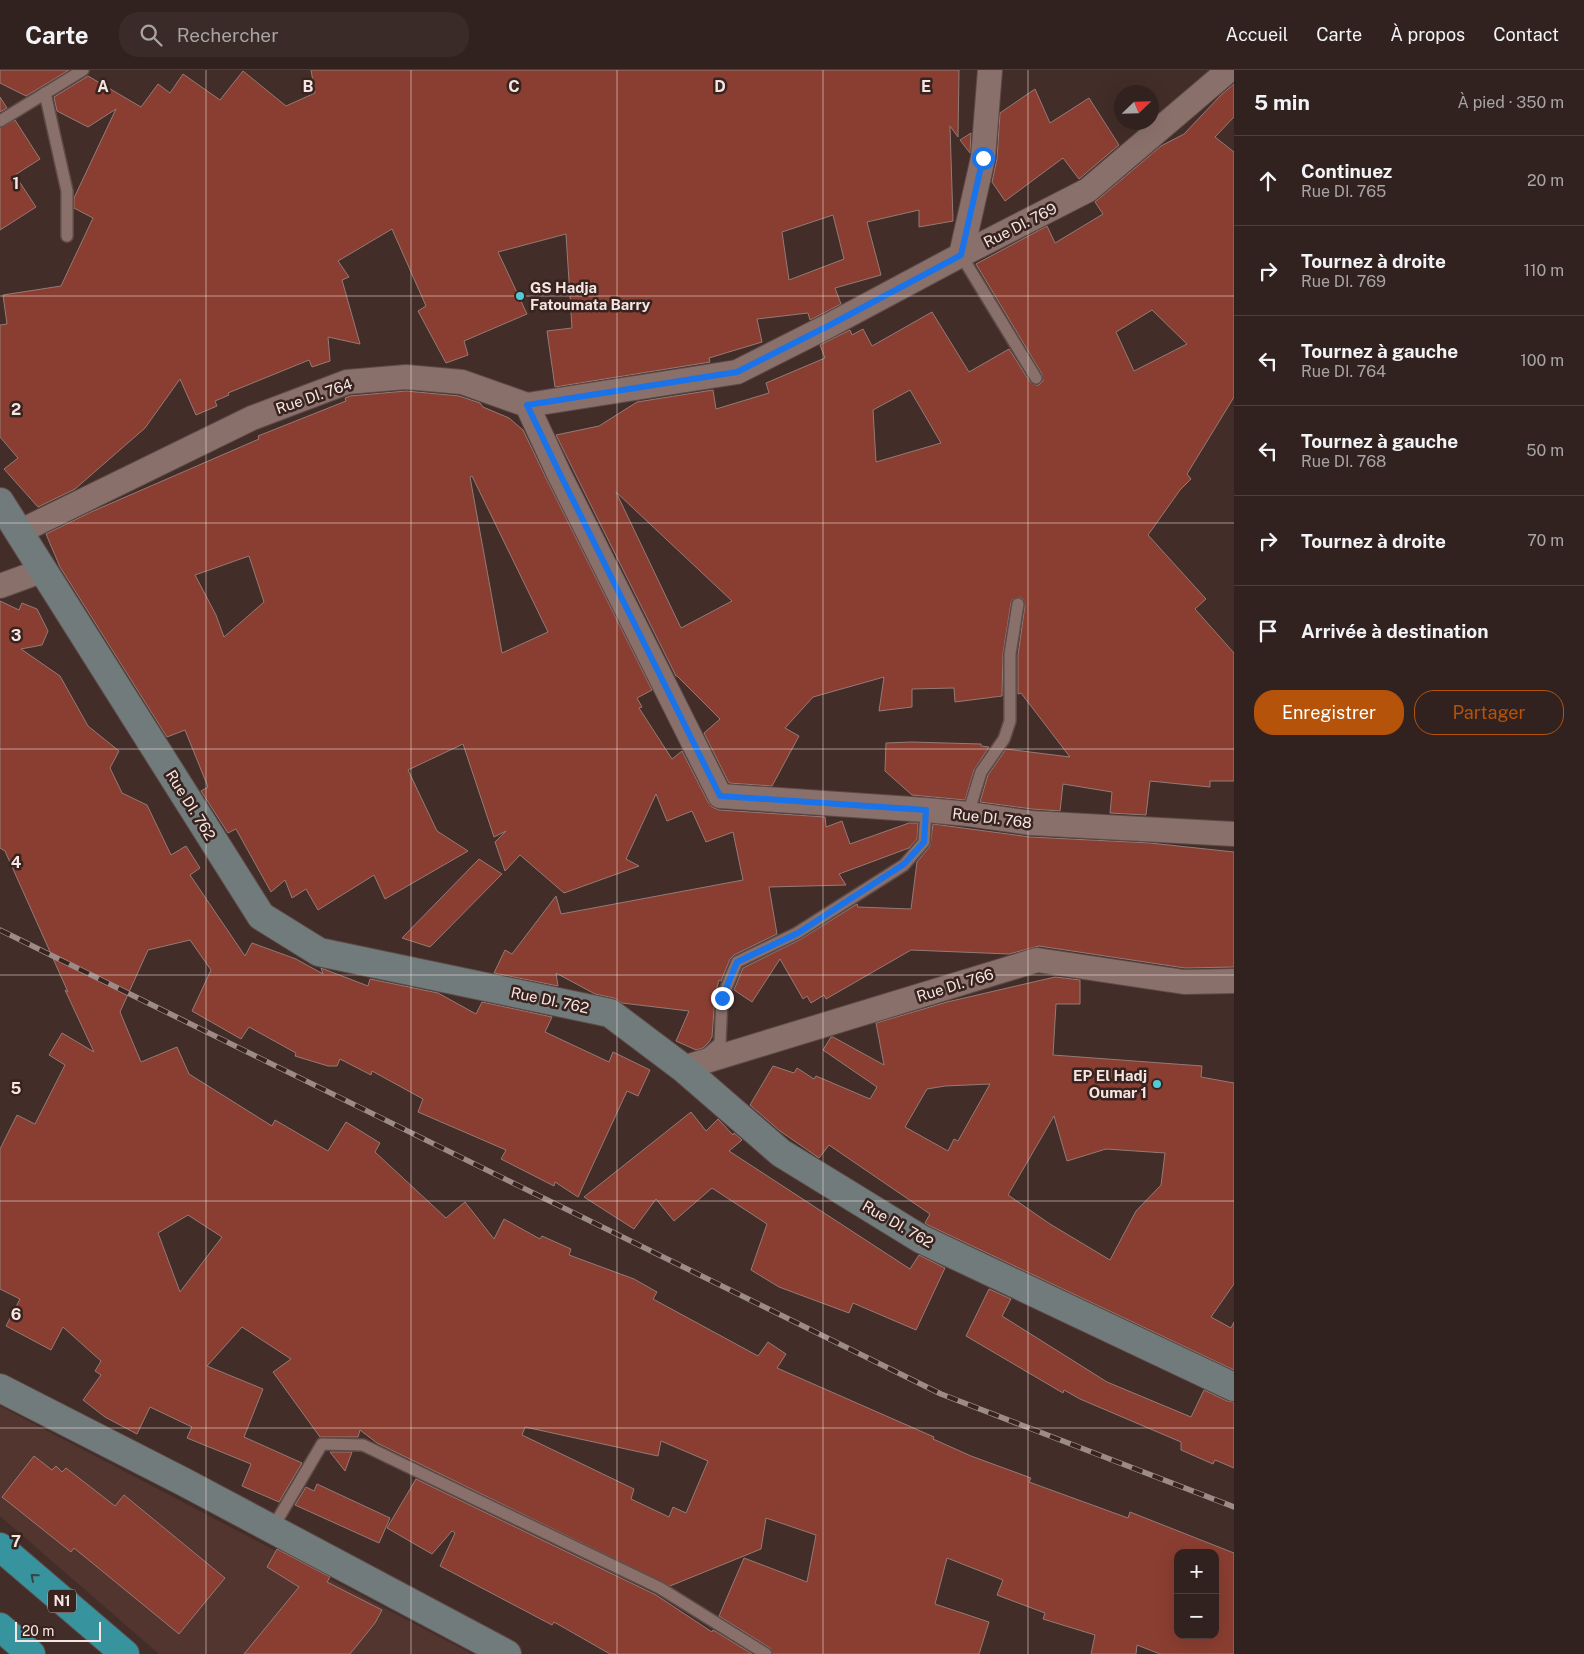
<!DOCTYPE html>
<html lang="fr">
<head>
<meta charset="utf-8">
<style>
  body { margin:0; font-family:"Public Sans",sans-serif; background:#3a2a28; color:#f1f3f6 }
  .controls { position:absolute; right:15px; bottom:15px; display:grid; overflow:hidden; border-radius:10px; box-shadow:0 5px 20px #0002 }
  .controls button { width:45px; height:45px; display:grid; place-items:center; padding:0; border:0; border-bottom:1px solid #4d3f3d; background:#32221f; color:#f1f3f6; font:25px sans-serif }
  .compass { position:absolute; left:1114px; top:15px; width:45px; height:45px; border-radius:50%; background:#32221f; box-shadow:0 5px 20px #0002; rotate:67deg }
  .scale { position:absolute; left:15px; bottom:12px; width:86px; box-sizing:border-box; padding-left:5px; border:2px solid #f5e6e3; border-top:0; font-size:14px; line-height:18px; white-space:nowrap; color:#f5e6e3; -webkit-text-stroke:4px #38231f; paint-order:stroke }
  .stop { position:absolute; width:15px; height:15px; margin:-11px; border:4px solid #1a73e8; border-radius:50%; background:#fff }
  .stop.end { background:#1a73e8; border-color:#fff; box-shadow:0 1px 5px #0008 }
  .list { margin:0; padding:0; list-style:none }
  h2 { display:flex; justify-content:space-between; align-items:center; height:65px; margin:0; padding:0 20px; font-size:21px }
  h2 small { font-size:16px; font-weight:400; color:#a8a4a4 }
  .list li { display:grid; grid-template-columns:32px 1fr auto; gap:15px; align-items:center; box-sizing:border-box; height:90px; padding:0 20px; border-top:1px solid #4d3f3d }
  .list b { display:block; font-size:19px; white-space:nowrap }
  .list p { margin:0; font-size:16px; white-space:nowrap; color:#a8a4a4 }
  .list em { font-size:16px; font-style:normal; color:#a8a4a4 }
  .actions { display:flex; gap:10px; padding:15px 20px }
  .actions a { flex:1; padding:11px 0; border:1px solid #b45309; border-radius:20px; text-align:center; font-size:18px; color:#b45309 }
  .actions .main { background:#b45309; color:#fff }
  .icon { flex:none; width:28px; height:28px; fill:none; stroke:currentColor; stroke-width:2; stroke-linecap:round; stroke-linejoin:round }
  .map { position:relative; flex:none; width:1234px; height:1584px; overflow:hidden }
  header { display:flex; align-items:center; gap:30px; box-sizing:border-box; height:70px; padding:0 25px; background:#32221f; border-bottom:1px solid #4d3f3d }
  header strong { font-size:24px }
  nav { display:flex; gap:28px; margin-inline-start:auto; font-size:18px }
  .search { width:350px; height:45px; background:#3a2a28; display:flex; align-items:center; gap:12px; box-sizing:border-box; padding:0 18px; border-radius:20px; color:#a8a4a4; font-size:19px }
  main { display:flex }
  aside { flex:1; background:#32221f }
  .map>svg:first-child { display:block }
</style>
</head>
<body>
<header>
<strong>Carte</strong>
<div class="search"><svg class="icon" aria-label="search" viewBox="0 0 24 24"><circle cx="10" cy="10" r="6"/><path d="M15 15l6 6"/></svg>Rechercher</div>
<nav><a>Accueil</a><a>Carte</a><a>À propos</a><a>Contact</a></nav>
</header>
<main>
<div class="map">
<svg width="1234" height="1584" viewBox="0 0 1234 1584">
  <rect width="100%" height="100%" fill="#432d29"/>
  <path fill="#52352f" d="M 0,1336 L 472,1584 L 159,1584 L 0,1446 Z"/>
  <g fill="#8a3e31" stroke="#947a75" fill-rule="evenodd">
    <path d="M 0,0 L 69,0 L 26,26 L 0,13 Z"/>
    <path d="M 311,0 L 959,0 L 958,67 L 950,56 L 953,151 L 919,157 L 919,140 L 867,152 L 881,205 L 835,218 L 841,234 L 810,250 L 808,243 L 757,249 L 762,272 L 709,288 L 710,292 L 555,317 L 547,261 L 572,258 L 566,164 L 498,182 L 527,244 L 464,271 L 468,285 L 446,293 L 418,241 L 426,236 L 392,159 L 338,191 L 349,207 L 342,210 L 360,274 L 328,267 L 330,291 L 312,297 L 309,290 L 228,323 L 229,325 L 215,331 L 217,336 L 196,345 L 180,309 L 145,358 L 75,419 L 38,437 L 4,399 L 18,388 L 0,367 L 0,255 L 7,254 L 3,225 L 61,216 L 93,148 L 74,138 L 74,128 L 116,39 L 88,57 L 57,41 L 54,27 L 88,6 L 141,37 L 158,14 L 170,23 L 183,4 L 220,30 L 243,1 L 286,36 L 315,23 ZM 833,145 L 844,189 L 789,210 L 782,162 Z"/>
    <path d="M 1234,14 L 1234,47 L 1215,67 L 1234,82 L 1234,327 L 1187,404 L 1191,409 L 1180,420 L 1148,465 L 1206,529 L 1195,539 L 1234,583 L 1234,711 L 1210,711 L 1210,717 L 1150,711 L 1146,745 L 1110,743 L 1112,722 L 1063,714 L 1060,741 L 1032,739 L 980,732 L 988,705 L 1006,679 L 1070,687 L 1021,623 L 1018,624 L 1018,585 L 1025,535 L 1023,529 L 1019,527 L 1013,529 L 1011,533 L 1003,583 L 1002,626 L 955,632 L 954,618 L 912,619 L 912,637 L 879,641 L 884,607 L 813,627 L 785,658 L 799,666 L 772,716 L 729,713 L 704,663 L 720,649 L 677,606 L 676,606 L 556,365 L 599,356 L 637,332 L 713,320 L 716,339 L 769,323 L 766,313 L 825,288 L 820,275 L 850,260 L 852,265 L 863,259 L 872,276 L 932,242 L 969,302 L 1009,279 L 1030,312 L 1036,315 L 1039,315 L 1043,311 L 1042,304 L 976,194 L 1047,156 L 1055,173 L 1103,144 L 1095,132 L 1161,76 L 1184,64 L 1221,25 ZM 1152,240 L 1187,274 L 1134,301 L 1116,262 ZM 910,320 L 941,373 L 876,392 L 873,340 ZM 616,422 L 732,531 L 681,558 Z"/>
    <path d="M 1035,19 L 1050,53 L 1089,28 L 1119,75 L 1079,109 L 1063,88 L 1005,131 L 992,112 L 997,89 L 1000,43 Z"/>
    <path d="M 0,27 L 7,38 L 0,42 Z"/>
    <path d="M 15,50 L 40,89 L 15,105 L 36,137 L 0,160 L 0,58 Z"/>
    <path d="M 971,63 L 970,83 L 960,70 Z"/>
    <path d="M 406,321 L 459,326 L 480,333 L 483,337 L 509,348 L 523,360 L 547,410 L 652,620 L 637,628 L 642,637 L 639,638 L 672,689 L 682,681 L 708,732 L 712,737 L 719,740 L 825,747 L 826,757 L 842,751 L 850,774 L 909,753 L 918,753 L 917,769 L 909,778 L 839,804 L 846,815 L 769,817 L 777,864 L 734,885 L 730,889 L 721,911 L 719,910 L 715,925 L 712,967 L 709,972 L 703,978 L 696,980 L 676,971 L 689,941 L 622,933 L 614,928 L 595,924 L 556,903 L 558,916 L 494,903 L 505,880 L 512,884 L 556,826 L 561,844 L 743,810 L 733,762 L 706,772 L 692,741 L 667,751 L 656,724 L 626,789 L 639,796 L 564,823 L 520,785 L 505,801 L 495,772 L 506,761 L 494,767 L 463,674 L 408,700 L 437,761 L 468,781 L 385,829 L 374,805 L 318,840 L 306,819 L 292,828 L 285,810 L 271,822 L 236,759 L 228,763 L 201,721 L 208,717 L 185,660 L 167,667 L 60,497 L 46,464 L 91,442 L 259,369 L 258,366 L 346,331 L 345,328 L 350,326 ZM 472,406 L 548,562 L 502,583 L 470,407 ZM 249,486 L 264,532 L 224,567 L 216,545 L 195,505 Z"/>
    <path d="M 0,531 L 19,540 L 22,533 L 37,539 L 48,561 L 42,575 L 21,579 L 60,606 L 88,656 L 119,681 L 110,698 L 122,723 L 147,735 L 171,785 L 186,776 L 200,798 L 190,805 L 245,886 L 252,873 L 296,889 L 323,904 L 321,898 L 368,916 L 370,909 L 438,923 L 476,944 L 482,932 L 552,947 L 545,962 L 609,992 L 613,982 L 650,1000 L 638,1026 L 627,1021 L 578,1127 L 555,1112 L 554,1116 L 501,1089 L 506,1080 L 418,1042 L 423,1029 L 372,1001 L 371,1005 L 340,989 L 337,996 L 328,996 L 295,986 L 296,983 L 249,957 L 241,969 L 192,941 L 211,900 L 190,870 L 148,880 L 120,942 L 141,992 L 177,977 L 189,1004 L 272,1056 L 275,1050 L 328,1081 L 346,1052 L 380,1073 L 375,1082 L 446,1148 L 465,1132 L 494,1169 L 504,1149 L 540,1169 L 542,1166 L 571,1179 L 569,1185 L 634,1209 L 657,1222 L 653,1229 L 758,1286 L 768,1272 L 786,1284 L 777,1298 L 934,1367 L 933,1369 L 971,1386 L 1031,1408 L 1029,1412 L 1128,1448 L 1130,1442 L 1234,1483 L 1234,1584 L 1160,1584 L 1137,1575 L 1136,1584 L 1091,1584 L 1095,1565 L 1043,1549 L 1045,1543 L 997,1525 L 1003,1510 L 947,1488 L 935,1534 L 989,1552 L 979,1584 L 773,1584 L 770,1578 L 719,1546 L 744,1488 L 807,1512 L 816,1465 L 766,1448 L 761,1479 L 670,1516 L 377,1373 L 360,1360 L 358,1367 L 320,1367 L 273,1302 L 291,1289 L 242,1257 L 207,1296 L 263,1319 L 244,1367 L 302,1393 L 279,1432 L 242,1416 L 251,1394 L 187,1368 L 192,1357 L 150,1337 L 137,1364 L 105,1347 L 83,1330 L 101,1305 L 95,1301 L 101,1291 L 63,1257 L 51,1280 L 6,1256 L 20,1229 L 0,1219 L 0,1079 L 17,1045 L 35,1054 L 65,995 L 49,985 L 62,963 L 94,982 L 65,920 L 68,922 L 5,781 L 0,778 ZM 188,1145 L 222,1167 L 180,1222 L 158,1163 ZM 525,1357 L 658,1386 L 661,1371 L 708,1391 L 686,1443 L 673,1437 L 669,1447 L 631,1429 L 634,1419 L 522,1365 ZM 1178,1483 L 1215,1483 L 1215,1565 L 1178,1565 Z"/>
    <path d="M 911,672 L 981,674 L 981,676 L 989,677 L 974,700 L 965,730 L 912,725 L 885,701 L 886,673 Z"/>
    <path d="M 933,754 L 1030,767 L 1150,773 L 1234,782 L 1234,897 L 1185,898 L 1039,876 L 1009,884 L 911,880 L 826,929 L 824,925 L 811,933 L 807,926 L 803,929 L 780,889 L 752,932 L 734,920 L 743,898 L 801,869 L 857,834 L 858,837 L 911,839 L 917,792 L 930,776 Z"/>
    <path d="M 479,789 L 502,804 L 430,877 L 402,868 Z"/>
    <path d="M 1055,907 L 1080,910 L 1080,934 L 1056,934 L 1053,985 L 1202,996 L 1201,1007 L 1234,1013 L 1234,1214 L 1211,1247 L 1231,1258 L 1234,1252 L 1234,1300 L 928,1155 L 925,1153 L 930,1144 L 829,1075 L 819,1088 L 780,1061 L 750,1035 L 773,996 L 794,1003 L 797,998 L 814,1009 L 816,1006 L 870,1029 L 877,1017 L 823,980 L 831,967 L 833,967 L 884,995 L 876,953 L 947,932 ZM 990,1014 L 958,1071 L 954,1069 L 948,1081 L 905,1057 L 927,1019 L 945,1016 ZM 1054,1046 L 1067,1091 L 1106,1079 L 1165,1083 L 1161,1115 L 1136,1141 L 1110,1190 L 1050,1154 L 1008,1125 Z"/>
    <path d="M 691,1042 L 706,1061 L 718,1049 L 733,1065 L 734,1063 L 742,1070 L 729,1081 L 910,1199 L 919,1185 L 945,1198 L 916,1260 L 853,1233 L 849,1243 L 779,1217 L 751,1200 L 767,1154 L 712,1118 L 674,1151 L 656,1129 L 634,1159 L 584,1127 Z"/>
    <path d="M 989,1219 L 1011,1229 L 1002,1246 L 1107,1312 L 1191,1347 L 1204,1320 L 1227,1331 L 1234,1332 L 1234,1398 L 1215,1390 L 1213,1394 L 1181,1380 L 1181,1372 L 1080,1329 L 1064,1320 L 1063,1323 L 966,1266 Z"/>
    <path d="M 330,1382 L 352,1382 L 345,1401 Z"/>
    <path d="M 34,1386 L 52,1400 L 56,1396 L 62,1402 L 66,1398 L 115,1436 L 124,1425 L 225,1508 L 179,1564 L 74,1478 L 71,1482 L 2,1427 Z"/>
    <path d="M 416,1409 L 656,1525 L 712,1562 L 713,1560 L 752,1584 L 610,1584 L 554,1552 L 552,1555 L 440,1496 L 455,1463 L 452,1461 L 432,1484 L 387,1458 Z"/>
    <path d="M 317,1414 L 390,1448 L 379,1473 L 295,1435 L 306,1417 L 314,1421 Z"/>
    <path d="M 277,1479 L 330,1507 L 327,1512 L 382,1540 L 375,1553 L 350,1584 L 244,1584 L 299,1517 L 267,1497 Z"/>
  </g>
  <g fill="none" stroke-linecap="round" stroke-linejoin="round">
    <g stroke="#5e4b48" stroke-width="14">
      <g id="lane">
        <path d="M 45,23 L 67,121 L 67,166"/>
        <path d="M 0,51 L 83,0"/>
        <path d="M 961,185 L 1036,308"/>
        <path d="M 968,744 L 981,702 L 1004,669 L 1010,651 L 1010,584 L 1018,534"/>
        <path d="M 707,984 L 720,973 L 722,928 L 737,892 L 797,863 L 904,795 L 924,772 L 926,740"/>
        <path d="M 272,1459 L 322,1374 L 363,1375 L 660,1518 L 766,1584"/>
      </g>
    </g>
    <g stroke="#5e4b48" stroke-width="26">
      <g id="street">
        <path d="M 961,185 L 983,88 L 990,0"/>
        <path d="M 527,335 L 737,302 L 830,255 L 961,185 L 1088,120 L 1229,0"/>
        <path d="M 19,462 L 252,348 L 347,312 L 406,307 L 462,312 L 527,335 L 559,404 L 720,726 L 926,740 L 968,744 L 1031,753 L 1234,764"/>
        <path d="M 0,516 L 44,500"/>
        <path d="M 683,998 L 1037,890 L 1184,912 L 1234,911"/>
      </g>
    </g>
    <g stroke="#5e4b48" stroke-width="30">
      <g id="secondary">
        <path d="M 0,432 L 261,846 L 319,882 L 610,943 L 683,998 L 781,1083 L 921,1169 L 1234,1317"/>
        <path d="M 0,1318 L 184,1412 L 507,1584"/>
      </g>
    </g>
    <g stroke="#5e4b48" stroke-width="30">
      <g id="highway">
        <path d="M 0,1477 L 125,1584"/>
        <path d="M 0,1557 L 31,1584"/>
      </g>
    </g>
    <use href="#lane" stroke="#8a706b" stroke-width="11"/>
    <use href="#street" stroke="#8a706b" stroke-width="24"/>
    <use href="#secondary" stroke="#717b7b" stroke-width="28"/>
    <use href="#highway" stroke="#37949f" stroke-width="28"/>
    <g stroke="#9d8b87" stroke-width="5.5">
      <path id="rail" d="M 0,860 L 941,1324 L 1234,1437"/>
    </g>
    <use href="#rail" stroke="#38231f" stroke-width="4" stroke-dasharray="11" stroke-linecap="butt"/>
  </g>
  <defs><path id="oneway-chevron" d="M-2-3.5L2.5 0L-2 3.5" fill="none" stroke-width="1.6" stroke-linecap="round" stroke-linejoin="round" transform="scale(1.25)"/></defs>
  <use stroke="#384545" href="#oneway-chevron" transform="translate(34 1507) rotate(-139)"/>
  <g fill="none" stroke-linecap="round" stroke-linejoin="round">
    <path stroke="#1a73e8" stroke-width="6" d="M 722,928 L 737,892 L 798,863 L 904,794 L 924,772 L 926,740 L 720,726 L 560,404 L 527,335 L 737,302 L 830,255 L 961,185 L 983,88"/>
  </g>
  <path fill="none" stroke="#f5e6e3" stroke-width="1" stroke-opacity="0.55" d="M 206,0 L 206,1584M 411,0 L 411,1584M 617,0 L 617,1584M 823,0 L 823,1584M 1028,0 L 1028,1584M 0,226 L 1234,226M 0,453 L 1234,453M 0,679 L 1234,679M 0,905 L 1234,905M 0,1131 L 1234,1131M 0,1358 L 1234,1358"/>
  <g fill="#52cbd9" stroke="#38231f" stroke-width="2">
    <circle cx="520" cy="226" r="5"/>
    <circle cx="1157" cy="1014" r="5"/>
  </g>
  <g text-anchor="middle" dominant-baseline="central" stroke-width="5" stroke-linejoin="round" paint-order="stroke">
    <rect fill="#38231f" stroke="#bcaca8" stroke-width="1" x="48" y="1519.5" width="28" height="23" rx="4"/>
    <g font-size="14" font-weight="bold" fill="#f5e6e3">
      <text x="62" y="1531">N1</text>
    </g>
    <g font-size="15" fill="#f5e6e3" stroke="#38231f">
      <text transform="translate(1020 155) rotate(-27)">Rue DI. 769</text>
      <text transform="translate(314 326) rotate(-19)">Rue DI. 764</text>
      <text transform="translate(191 735) rotate(58)">Rue DI. 762</text>
      <text transform="translate(992 748) rotate(7)">Rue DI. 768</text>
      <text transform="translate(955 915) rotate(-17)">Rue DI. 766</text>
      <text transform="translate(550 930) rotate(12)">Rue DI. 762</text>
      <text transform="translate(898 1154) rotate(30)">Rue DI. 762</text>
    </g>
    <g font-size="15" font-weight="bold" fill="#f5e6e3" stroke="#38231f" text-anchor="start">
      <text x="530" y="217">GS Hadja<tspan x="530" dy="17">Fatoumata Barry</tspan></text>
      <text x="1147" y="1005" text-anchor="end">EP El Hadj<tspan x="1147" dy="17">Oumar 1</tspan></text>
    </g>
  </g>
  <g font-size="16" text-anchor="middle" font-weight="bold" fill="#f5e6e3" stroke="#38231f" stroke-width="5" stroke-linejoin="round" paint-order="stroke">
    <text x="103" y="22">A</text>
    <text x="308" y="22">B</text>
    <text x="514" y="22">C</text>
    <text x="720" y="22">D</text>
    <text x="926" y="22">E</text>
    <text x="16" y="119">1</text>
    <text x="16" y="345">2</text>
    <text x="16" y="571">3</text>
    <text x="16" y="798">4</text>
    <text x="16" y="1024">5</text>
    <text x="16" y="1250">6</text>
    <text x="16" y="1477">7</text>
  </g>
</svg>
<div class="controls">
<button>+</button>
<button>−</button>
</div>
<svg class="compass" viewBox="-18 -18 36 36"><path d="M0-13l5 13h-10z" fill="#e53935"/><path d="M0 13l5-13h-10z" fill="#a8a4a4"/></svg>
<div class="scale">20 m</div>
<div class="stop" style="left:983px;top:88px"></div>
<div class="stop end" style="left:722px;top:928px"></div>
</div>
<aside>
<h2>5 min<small>À pied · 350 m</small></h2>
<ul class="list">
<li><svg class="icon" aria-label="ahead" viewBox="0 0 24 24"><path d="M12 20V5M6 11l6-6 6 6"/></svg><div><b>Continuez</b><p>Rue DI. 765</p></div><em>20 m</em></li>
<li><svg class="icon" aria-label="right" viewBox="0 0 24 24"><path d="M7 20v-9h11M14 6l5 5-5 5"/></svg><div><b>Tournez à droite</b><p>Rue DI. 769</p></div><em>110 m</em></li>
<li><svg class="icon" aria-label="left" viewBox="0 0 24 24"><path d="M17 20v-9H6M10 6l-5 5 5 5"/></svg><div><b>Tournez à gauche</b><p>Rue DI. 764</p></div><em>100 m</em></li>
<li><svg class="icon" aria-label="left" viewBox="0 0 24 24"><path d="M17 20v-9H6M10 6l-5 5 5 5"/></svg><div><b>Tournez à gauche</b><p>Rue DI. 768</p></div><em>50 m</em></li>
<li><svg class="icon" aria-label="right" viewBox="0 0 24 24"><path d="M7 20v-9h11M14 6l5 5-5 5"/></svg><div><b>Tournez à droite</b></div><em>70 m</em></li>
<li><svg class="icon" aria-label="arrive" viewBox="0 0 24 24"><path d="M6 21V4h12l-3 4 3 4H6"/></svg><div><b>Arrivée à destination</b></div></li>
</ul>
<div class="actions"><a class="main">Enregistrer</a><a>Partager</a></div>
</aside>
</main>
</body>
</html>
